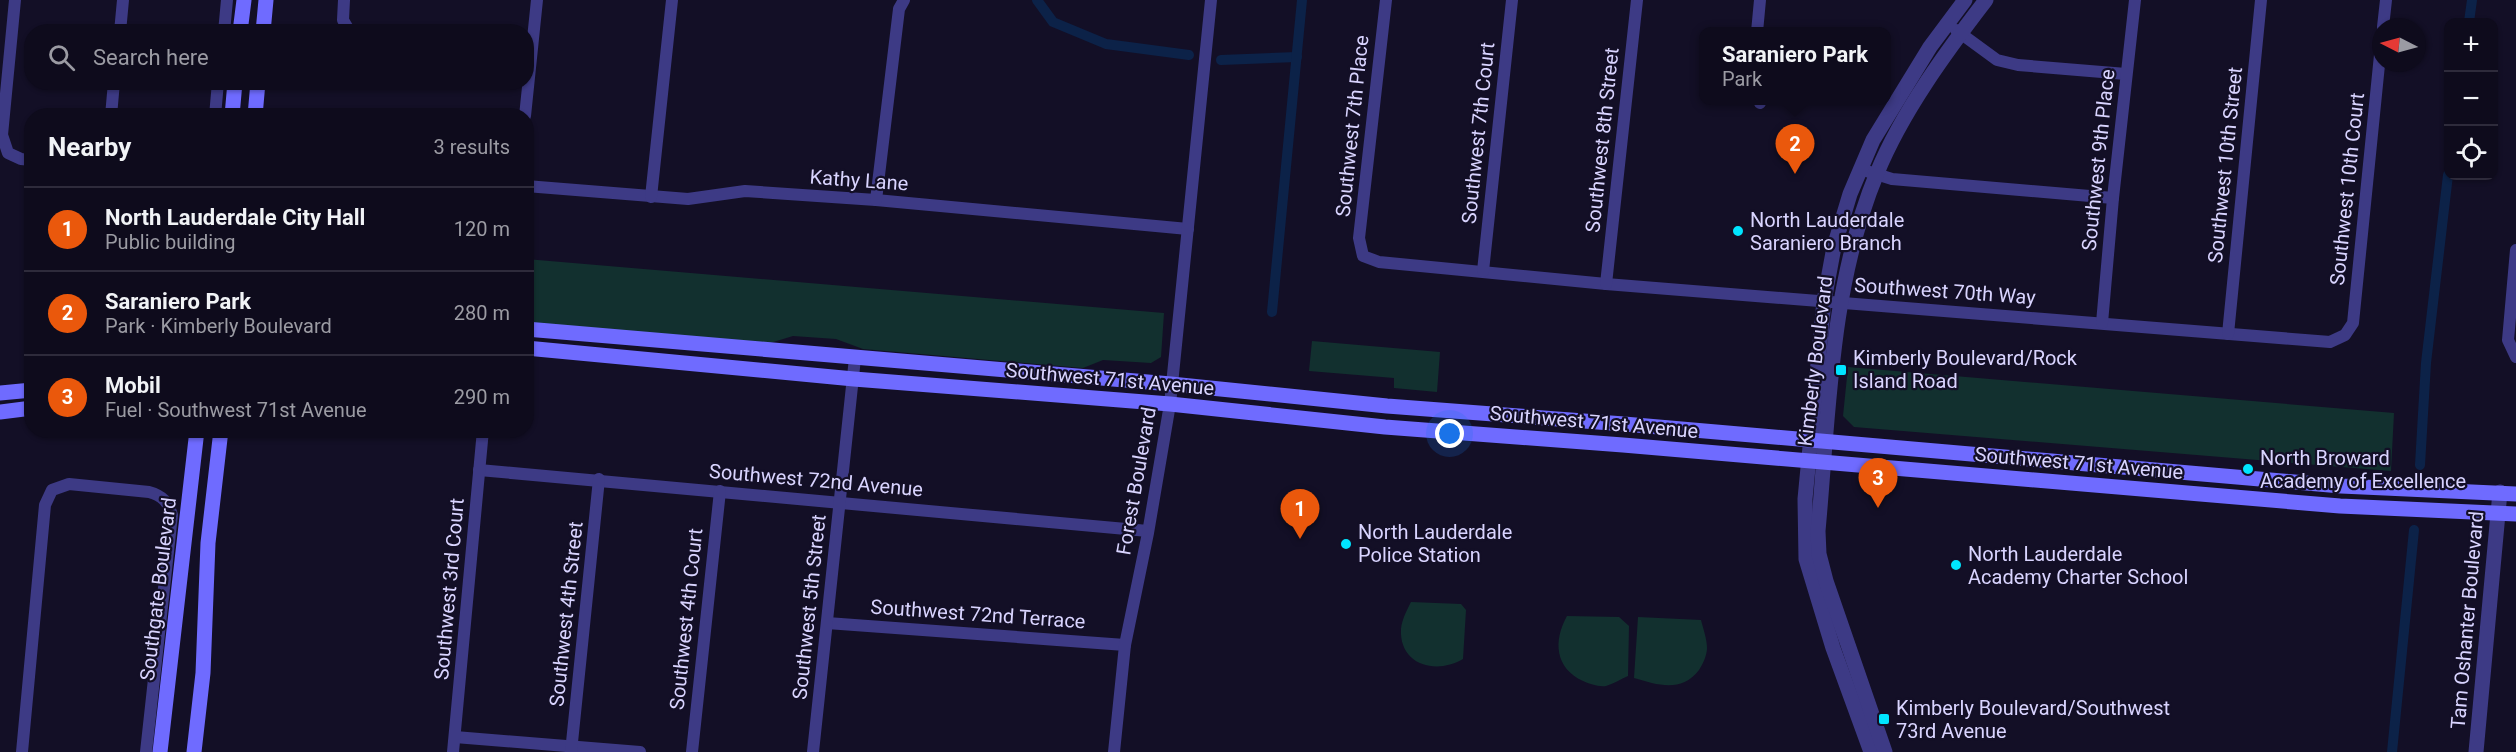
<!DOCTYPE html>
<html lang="en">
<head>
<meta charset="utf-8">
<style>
  body { margin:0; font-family:Roboto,sans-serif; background:#1c1929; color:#f1f3f6 }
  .controls { position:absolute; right:18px; top:18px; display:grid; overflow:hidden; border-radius:12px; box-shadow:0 2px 4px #0004 }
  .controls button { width:54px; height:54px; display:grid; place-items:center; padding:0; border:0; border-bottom:2px solid #2e2b3b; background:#0e0b1c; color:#f1f3f6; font:30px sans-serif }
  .compass { position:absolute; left:2372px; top:18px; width:54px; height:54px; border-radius:50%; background:#0e0b1c; box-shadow:0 2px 4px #0004; rotate:276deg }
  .you { position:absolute; left:1450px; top:434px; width:21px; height:21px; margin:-15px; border:4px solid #fff; border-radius:50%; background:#1a73e8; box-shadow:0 0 0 9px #1a73e833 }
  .badge { display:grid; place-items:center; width:39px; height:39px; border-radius:50%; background:#ea580c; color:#fff; font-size:20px; font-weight:700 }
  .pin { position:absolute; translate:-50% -50px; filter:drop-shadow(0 2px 3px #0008) }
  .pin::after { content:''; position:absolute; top:32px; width:21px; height:18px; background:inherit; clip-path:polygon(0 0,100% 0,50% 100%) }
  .popup { position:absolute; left:1699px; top:27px; width:192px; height:78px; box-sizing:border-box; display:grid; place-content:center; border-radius:12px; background:#0e0b1c; filter:drop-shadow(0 2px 4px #0005); font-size:20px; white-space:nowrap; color:#9b9ba3 }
  .popup b { font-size:22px; color:#f1f3f6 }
  .popup::after { content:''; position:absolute; left:50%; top:100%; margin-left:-12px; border:12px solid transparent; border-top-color:#0e0b1c }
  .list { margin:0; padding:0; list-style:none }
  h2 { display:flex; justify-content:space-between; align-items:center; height:78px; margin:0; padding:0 24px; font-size:26px }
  h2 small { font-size:20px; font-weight:400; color:#9b9ba3 }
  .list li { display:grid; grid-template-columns:39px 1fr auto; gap:18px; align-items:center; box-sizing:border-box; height:84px; padding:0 24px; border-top:2px solid #2e2b3b }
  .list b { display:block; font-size:22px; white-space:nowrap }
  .list p { margin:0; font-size:20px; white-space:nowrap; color:#9b9ba3 }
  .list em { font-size:20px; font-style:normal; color:#9b9ba3 }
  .icon { flex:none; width:33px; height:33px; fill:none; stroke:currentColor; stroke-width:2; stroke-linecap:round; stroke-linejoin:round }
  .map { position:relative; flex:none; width:2516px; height:752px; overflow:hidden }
  .search { position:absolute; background:#0e0b1c; box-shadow:0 2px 4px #0004; left:24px; top:24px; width:510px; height:66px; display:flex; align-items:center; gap:15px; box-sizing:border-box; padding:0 21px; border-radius:24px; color:#9b9ba3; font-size:22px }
  .panel { position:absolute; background:#0e0b1c; box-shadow:0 2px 4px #0004; left:24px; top:108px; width:510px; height:330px; border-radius:24px }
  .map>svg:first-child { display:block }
</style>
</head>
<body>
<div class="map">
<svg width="2516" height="752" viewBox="0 0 2516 752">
  <rect width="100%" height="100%" fill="#130f26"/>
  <g fill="#12302f">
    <path d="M 526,259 L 1164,313 L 1161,357 L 1151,363 L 1103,360 L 1083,368 L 863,349 L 836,339 L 793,336 L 770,343 L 527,324 Z"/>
    <path d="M 1312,341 L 1440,352 L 1437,392 L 1394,388 L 1394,378 L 1309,371 Z"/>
    <path d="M 1848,367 L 2394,413 L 2391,471 L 1854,427 L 1843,416 Z"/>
    <path d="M 1411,602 L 1461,604 L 1466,610 L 1463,659 C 1436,675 1399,665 1401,629 C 1402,619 1407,610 1411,602 Z"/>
    <path d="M 1567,616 L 1619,617 L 1629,626 L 1628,676 C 1621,679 1613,684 1606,686 C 1598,687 1590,684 1583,681 C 1555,668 1553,641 1567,616 Z"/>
    <path d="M 1638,617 L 1701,620 C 1703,628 1707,639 1707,648 C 1707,655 1703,664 1699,670 C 1681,693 1658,685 1634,678 Z"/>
  </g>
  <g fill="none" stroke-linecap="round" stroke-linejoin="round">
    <g stroke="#0c2248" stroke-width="10">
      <path d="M 1037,0 L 1053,22 L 1106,44 L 1189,55"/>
      <path d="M 2469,22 L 2472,0"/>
      <path d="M 1221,60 L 1297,57"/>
      <path d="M 1272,312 L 1302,0"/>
      <path d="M 2420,465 L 2426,363 L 2448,175"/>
      <path d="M 2392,752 L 2414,530"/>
    </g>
    <g stroke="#3d3a85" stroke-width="12">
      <path d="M 15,0 L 2,135 L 8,153 L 21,159 L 32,160"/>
      <path d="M 344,0 L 343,20 L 350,32"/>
      <path d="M 1386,0 L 1359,238 L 1363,256 L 1379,262 L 1606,284 L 2330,342 L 2345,335 L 2353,323 L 2381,45"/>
      <path d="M 2383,27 L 2386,0"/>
      <path d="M 1956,30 L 1997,60 L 2018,65 L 2126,74"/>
      <path d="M 120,32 L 123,0"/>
      <path d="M 224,32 L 227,0"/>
      <path d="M 1757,32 L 1760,0"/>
      <path d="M 1759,100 L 1760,103"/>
      <path d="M 111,116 L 114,82"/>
      <path d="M 215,116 L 218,82"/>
      <path d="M 525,116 L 537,0"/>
      <path d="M 1860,169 L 1892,179 L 2113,198"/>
      <path d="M 526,186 L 688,199 L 745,191 L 876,200 L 1188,229"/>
      <path d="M 651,197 L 672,0"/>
      <path d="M 876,200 L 899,9 L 904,0"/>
      <path d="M 2516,250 L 2508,340 L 2516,357"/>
      <path d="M 1483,271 L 1512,0"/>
      <path d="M 1606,284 L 1637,0"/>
      <path d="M 2102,323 L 2113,198 L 2135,0"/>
      <path d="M 2228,334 L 2261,0"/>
      <path d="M 479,470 L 1148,531"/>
      <path d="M 827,623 L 1125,645"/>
      <path d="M 455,737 L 640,752"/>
      <path d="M 22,752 L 45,505 L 52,490 L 69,484 L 149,492 C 163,496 168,502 172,515 L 146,752"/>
      <path d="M 453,752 L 483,430"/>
      <path d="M 571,752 L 599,479"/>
      <path d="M 692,752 L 720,491"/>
      <path d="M 813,752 L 855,358"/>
      <path d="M 1114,752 L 1125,645 L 1148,533 L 1170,404 L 1211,0"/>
    </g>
    <g stroke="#3d3a85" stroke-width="15">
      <path d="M 1871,752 L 1833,648 L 1806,559 L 1805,499 L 1824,301 L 1834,247 L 1850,194 L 1873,140 L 1930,47 L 1965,0"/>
      <path d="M 1885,752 L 1826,581 L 1819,554 L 1818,531 C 1829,411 1830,286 1877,173 C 1902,112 1946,52 1986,0"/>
      <path d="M 2476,752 L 2500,492"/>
    </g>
    <g stroke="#6f6bff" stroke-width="15">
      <path d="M 240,32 L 244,0"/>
      <path d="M 263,32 L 266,0"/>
      <path d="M 232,116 L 235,82"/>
      <path d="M 255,116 L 258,82"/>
      <path d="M 526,329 L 1171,384 L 1387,406 L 1624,424 L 2341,486 L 2516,494"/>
      <path d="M 526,348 L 854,379 L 1170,404 L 1385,427 L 1623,445 L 2340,506 L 2516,514"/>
      <path d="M 0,393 L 32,390"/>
      <path d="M 0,412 L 32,408"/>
      <path d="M 160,752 L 197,430"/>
      <path d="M 194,752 L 203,673 L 208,543 L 221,430"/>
    </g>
  </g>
  <g fill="#00e5ff" stroke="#130f26" stroke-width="2">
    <circle cx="1738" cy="231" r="6"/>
    <rect x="1835" y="364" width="12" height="12" rx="3"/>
    <circle cx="2248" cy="469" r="6"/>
    <circle cx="1346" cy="544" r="6"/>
    <circle cx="1956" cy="565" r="6"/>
    <rect x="1878" y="713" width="12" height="12" rx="3"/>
  </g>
  <g text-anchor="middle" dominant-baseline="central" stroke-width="4.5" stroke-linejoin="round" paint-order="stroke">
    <g font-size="20" fill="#d9d4ff" stroke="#130f26">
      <text transform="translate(1352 126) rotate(-84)">Southwest 7th Place</text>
      <text transform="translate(1478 133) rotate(-84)">Southwest 7th Court</text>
      <text transform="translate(1602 140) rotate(-84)">Southwest 8th Street</text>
      <text transform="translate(2098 160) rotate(-84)">Southwest 9th Place</text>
      <text transform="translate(2225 165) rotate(-84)">Southwest 10th Street</text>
      <text transform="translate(859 180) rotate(4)">Kathy Lane</text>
      <text transform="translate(2347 189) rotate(-84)">Southwest 10th Court</text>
      <text transform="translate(1945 291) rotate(4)">Southwest 70th Way</text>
      <text transform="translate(1815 361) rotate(-83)">Kimberly Boulevard</text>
      <text transform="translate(1110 379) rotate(5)">Southwest 71st Avenue</text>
      <text transform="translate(1594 422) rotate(5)">Southwest 71st Avenue</text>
      <text transform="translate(2079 463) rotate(5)">Southwest 71st Avenue</text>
      <text transform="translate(816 480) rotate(5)">Southwest 72nd Avenue</text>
      <text transform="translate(1136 481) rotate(-80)">Forest Boulevard</text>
      <text transform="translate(158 589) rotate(-83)">Southgate Boulevard</text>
      <text transform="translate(449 589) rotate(-85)">Southwest 3rd Court</text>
      <text transform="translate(809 607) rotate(-84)">Southwest 5th Street</text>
      <text transform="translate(566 614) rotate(-84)">Southwest 4th Street</text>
      <text transform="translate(978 614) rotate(4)">Southwest 72nd Terrace</text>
      <text transform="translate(686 619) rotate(-84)">Southwest 4th Court</text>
      <text transform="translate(2467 620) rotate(-85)">Tam Oshanter Boulevard</text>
    </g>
    <g font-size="20" fill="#d9d4ff" stroke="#130f26" text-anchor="start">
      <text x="1750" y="220">North Lauderdale<tspan x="1750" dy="23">Saraniero Branch</tspan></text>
      <text x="1853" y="358">Kimberly Boulevard/Rock<tspan x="1853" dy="23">Island Road</tspan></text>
      <text x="2260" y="458">North Broward<tspan x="2260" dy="23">Academy of Excellence</tspan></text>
      <text x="1358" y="532">North Lauderdale<tspan x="1358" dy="23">Police Station</tspan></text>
      <text x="1968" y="554">North Lauderdale<tspan x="1968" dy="23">Academy Charter School</tspan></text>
      <text x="1896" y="708">Kimberly Boulevard/Southwest<tspan x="1896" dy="23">73rd Avenue</tspan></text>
    </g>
  </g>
</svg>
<div class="controls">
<button>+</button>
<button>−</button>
<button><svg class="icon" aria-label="locate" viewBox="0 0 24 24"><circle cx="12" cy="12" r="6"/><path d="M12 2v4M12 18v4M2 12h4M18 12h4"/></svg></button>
</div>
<svg class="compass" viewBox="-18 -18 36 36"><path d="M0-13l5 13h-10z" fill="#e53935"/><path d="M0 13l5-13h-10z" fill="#9b9ba3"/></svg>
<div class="you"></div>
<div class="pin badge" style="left:1300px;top:539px">1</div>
<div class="pin badge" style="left:1795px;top:174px">2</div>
<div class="popup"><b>Saraniero Park</b>Park</div>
<div class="pin badge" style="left:1878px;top:508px">3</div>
<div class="search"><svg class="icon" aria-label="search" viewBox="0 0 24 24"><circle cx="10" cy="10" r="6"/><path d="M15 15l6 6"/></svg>Search here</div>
<section class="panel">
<h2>Nearby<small>3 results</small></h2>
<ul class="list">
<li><span class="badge">1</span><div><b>North Lauderdale City Hall</b><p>Public building</p></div><em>120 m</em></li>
<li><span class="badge">2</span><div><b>Saraniero Park</b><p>Park · Kimberly Boulevard</p></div><em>280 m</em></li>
<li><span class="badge">3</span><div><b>Mobil</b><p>Fuel · Southwest 71st Avenue</p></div><em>290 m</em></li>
</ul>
</section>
</div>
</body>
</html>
